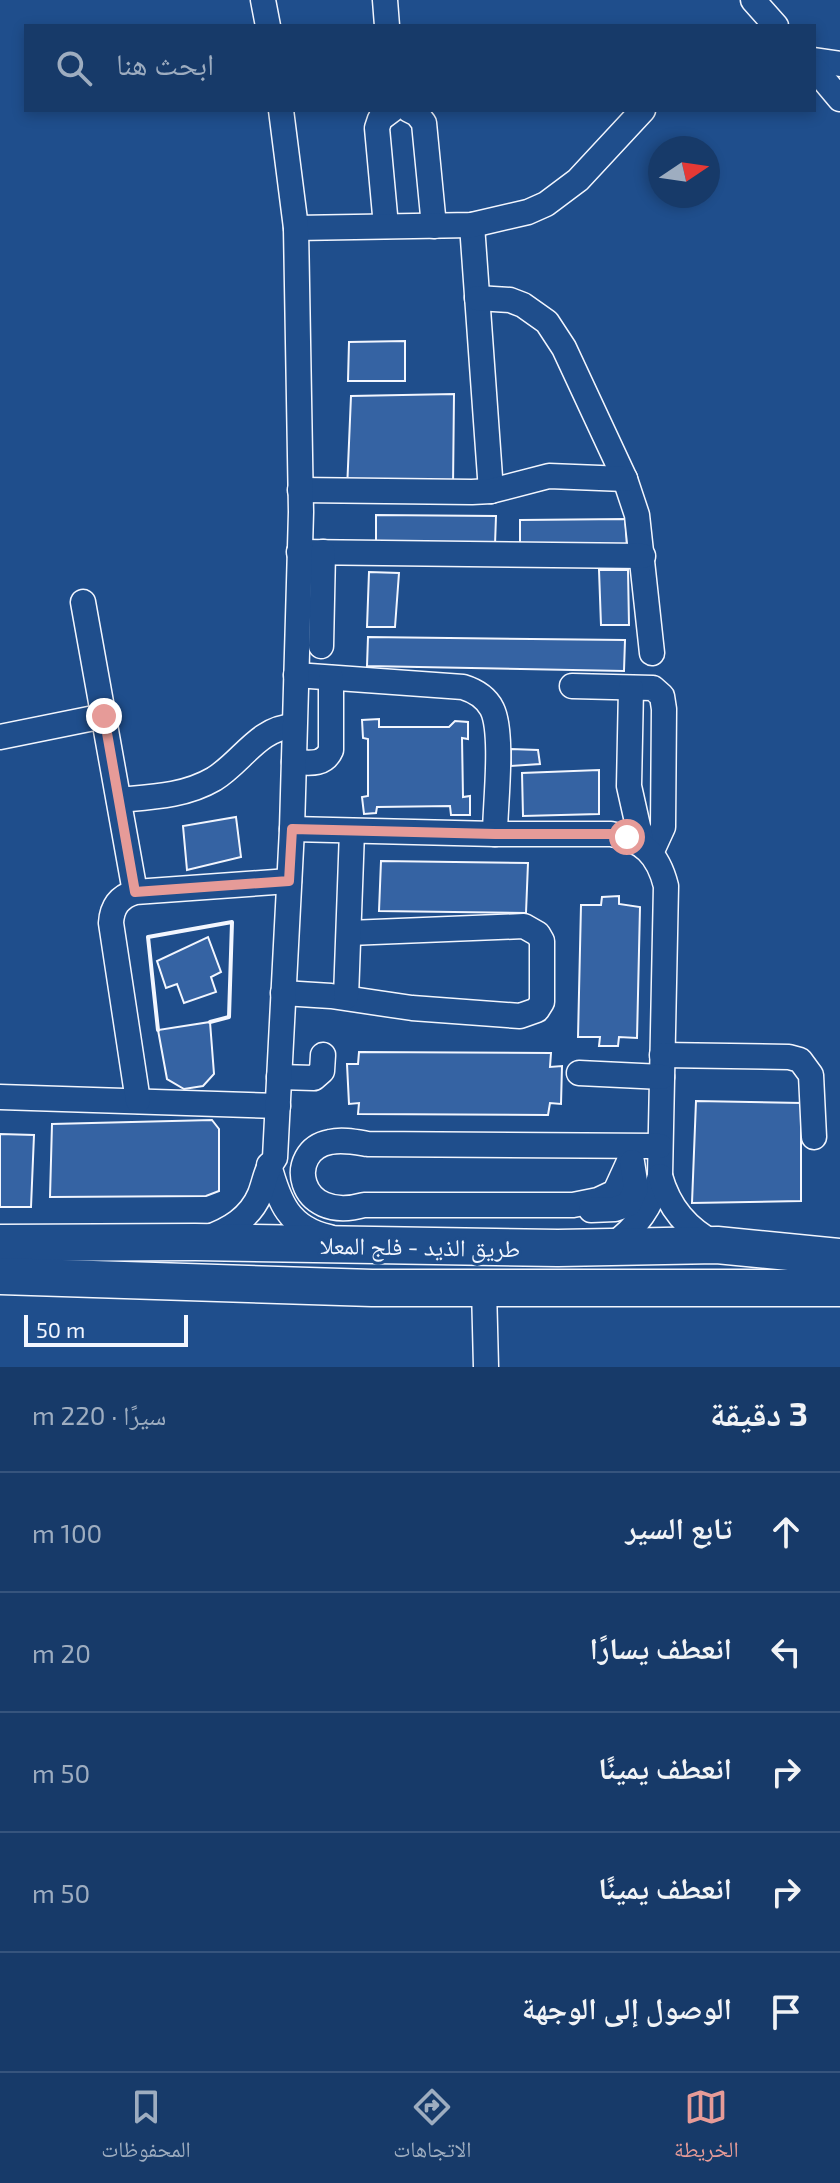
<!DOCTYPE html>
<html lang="ar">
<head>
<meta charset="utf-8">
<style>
  body { margin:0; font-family:"Exo 2","Noto Naskh Arabic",sans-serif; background:#244571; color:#f1f3f6; direction:rtl }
  .compass { position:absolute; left:648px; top:136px; width:72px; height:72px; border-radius:50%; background:#173a69; box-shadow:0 4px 12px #0003; rotate:77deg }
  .scale { position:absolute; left:24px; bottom:20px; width:164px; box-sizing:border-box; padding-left:8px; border:4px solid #f2f6ff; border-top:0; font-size:22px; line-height:28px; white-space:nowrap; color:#f2f6ff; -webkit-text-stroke:6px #1f4e8c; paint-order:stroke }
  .stop { position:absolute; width:24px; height:24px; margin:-18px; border:6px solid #e69b98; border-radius:50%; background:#fff }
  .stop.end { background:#e69b98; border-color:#fff; box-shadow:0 2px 8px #0008 }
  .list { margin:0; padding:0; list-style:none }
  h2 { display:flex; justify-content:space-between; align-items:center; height:104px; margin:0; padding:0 32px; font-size:34px }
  h2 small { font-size:26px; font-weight:400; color:#9eadc0 }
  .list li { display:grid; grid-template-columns:52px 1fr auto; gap:24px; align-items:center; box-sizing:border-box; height:120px; padding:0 32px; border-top:2px solid #36547d }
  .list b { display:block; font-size:30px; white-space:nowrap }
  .list em { font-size:26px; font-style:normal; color:#9eadc0 }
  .icon { flex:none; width:44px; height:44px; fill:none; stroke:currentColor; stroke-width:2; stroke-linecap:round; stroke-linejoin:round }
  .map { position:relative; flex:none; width:840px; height:1367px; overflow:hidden; direction:ltr }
  .search { position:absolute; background:#173a69; box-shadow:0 4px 12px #0003; left:24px; right:24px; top:24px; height:88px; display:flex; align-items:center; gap:20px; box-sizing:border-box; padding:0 28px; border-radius:0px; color:#9eadc0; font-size:30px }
  .sheet { height:704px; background:#173a69 }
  nav { display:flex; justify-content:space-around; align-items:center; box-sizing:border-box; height:112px; border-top:2px solid #36547d; background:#173a69; font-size:22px; color:#9eadc0 }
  nav a { display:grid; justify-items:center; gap:4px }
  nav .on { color:#e69b98 }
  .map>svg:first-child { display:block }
</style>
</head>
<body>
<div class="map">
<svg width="840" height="1367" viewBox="0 0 840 1367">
  <rect width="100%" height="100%" fill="#1f4e8c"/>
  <g fill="#3563a3" stroke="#f2f6ff" stroke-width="2">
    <path d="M 405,341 L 405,381 L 348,381 L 349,342 Z"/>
    <path d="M 454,394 L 453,487 L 347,490 L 351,396 Z"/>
    <path d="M 376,515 L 496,516 L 495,545 L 376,547 Z"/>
    <path d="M 625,519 L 627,547 L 520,549 L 520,520 Z"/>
    <path d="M 599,570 L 628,570 L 629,625 L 601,625 Z"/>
    <path d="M 369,572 L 399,573 L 395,627 L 367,627 Z"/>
    <path d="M 368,637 L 625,640 L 624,671 L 367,666 Z"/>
    <path d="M 379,719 L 379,727 L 449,727 L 455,721 L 468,722 L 468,739 L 462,738 L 463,797 L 470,796 L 470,815 L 451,815 L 450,806 L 377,807 L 376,813 L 364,814 L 362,797 L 368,796 L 368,739 L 363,738 L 362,720 Z"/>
    <path d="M 511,749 L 538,750 L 540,764 L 511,766 Z"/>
    <path d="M 599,770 L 599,814 L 523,816 L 522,773 Z"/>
    <path d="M 236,817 L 241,857 L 187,870 L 183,826 Z"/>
    <path d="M 381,861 L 528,863 L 526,913 L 379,911 Z"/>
    <path d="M 619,896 L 619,904 L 640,907 L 637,1038 L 619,1037 L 618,1046 L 599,1046 L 600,1037 L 578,1037 L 581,905 L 601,905 L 602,897 Z"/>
    <path d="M 208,937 L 221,972 L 211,977 L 216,992 L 184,1003 L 177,984 L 166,988 L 157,961 Z"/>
    <path d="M 210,1022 L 214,1074 L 203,1086 L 184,1089 L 167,1079 L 158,1030 Z"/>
    <path d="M 359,1052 L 551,1053 L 550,1067 L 562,1066 L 561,1104 L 550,1103 L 548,1115 L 358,1114 L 359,1103 L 349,1104 L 347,1064 L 358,1064 Z"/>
    <path d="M 696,1101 L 801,1103 L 801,1201 L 692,1203 Z"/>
    <path d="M 212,1120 L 219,1129 L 219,1191 L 206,1196 L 50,1197 L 52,1124 Z"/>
    <path d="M 0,1134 L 34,1135 L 31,1207 L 0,1207 Z"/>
  </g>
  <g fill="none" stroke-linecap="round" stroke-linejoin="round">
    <g stroke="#f2f6ff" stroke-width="27">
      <g id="minor">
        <path d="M 263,0 L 268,26"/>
        <path d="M 385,0 L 387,26"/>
        <path d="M 753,0 L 776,26"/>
        <path d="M 814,60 L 840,64"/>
        <path d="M 814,68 L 840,99"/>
        <path d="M 409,110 L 417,114 L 424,123 L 434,226"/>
        <path d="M 472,225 L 491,491"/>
        <path d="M 386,226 L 377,128 L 380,119 L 392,110"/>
        <path d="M 296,228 L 472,225 L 528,212 L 546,204 L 578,180 L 643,110"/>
        <path d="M 477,298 L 510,300 L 523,305 L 547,322 L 564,348 L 625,479 L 637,515 L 652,653"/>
        <path d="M 300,490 L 472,492 L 491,491 L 549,476 L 625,479"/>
        <path d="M 299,552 L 643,556"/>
        <path d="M 83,602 L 135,892"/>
        <path d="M 321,646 L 323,552"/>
        <path d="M 296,675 L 463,687 C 476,691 486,697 492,709 C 504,733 495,806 495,834"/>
        <path d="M 572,686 L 653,688 L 662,696 L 664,709 L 663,827 L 652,851"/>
        <path d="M 631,688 L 629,786 L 642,844"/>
        <path d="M 0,737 L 104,716"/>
        <path d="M 294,762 C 309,763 324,766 331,750 L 331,678"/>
        <path d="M 119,800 C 152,797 185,796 214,779 C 243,761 258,728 294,726"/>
        <path d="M 292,829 L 495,834 L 611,834 C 643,840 658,854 666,886 L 660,1176 C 652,1206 637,1228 611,1246"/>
        <path d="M 283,993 L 331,996 L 412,1008 L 520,1016 L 537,1010 L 542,1002 L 542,941 L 538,934 L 524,926 L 349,933"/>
        <path d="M 346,997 L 352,831"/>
        <path d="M 662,1055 L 789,1057 L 800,1060 L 811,1075 L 814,1137"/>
        <path d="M 579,1073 L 662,1077"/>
        <path d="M 279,1077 L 314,1078 L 322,1071 L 323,1055"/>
        <path d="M 0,1097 L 278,1106"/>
        <path d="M 138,1101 L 111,923 C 112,907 119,897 135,892 L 289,881"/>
        <path d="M 631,1157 L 615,1192 L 598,1200 L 573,1205 L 364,1205 C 296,1224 285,1150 330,1142 C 342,1139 356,1142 368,1144 L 660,1146"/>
        <path d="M 269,1165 C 279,1202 289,1228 329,1237"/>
        <path d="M 660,1176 C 669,1208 687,1229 717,1245"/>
        <path d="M 591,1210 L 615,1209 L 629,1204 L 636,1188 L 632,1162"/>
        <path d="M 206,1238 C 229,1230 250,1218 260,1194 C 265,1181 266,1169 275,1158 L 292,829 L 301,512 L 296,228 L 281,110"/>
        <path d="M 484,1288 L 486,1367"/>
      </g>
    </g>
    <g stroke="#f2f6ff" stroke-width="39">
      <g id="highway">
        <path d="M 0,1243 L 195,1242 L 558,1248 L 717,1245 L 840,1257"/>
        <path d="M 0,1276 L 372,1288 L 840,1288"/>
      </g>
    </g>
    <use href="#minor" stroke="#1f4e8c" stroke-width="24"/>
    <use href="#highway" stroke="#1f4e8c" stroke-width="36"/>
    <path stroke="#f2f6ff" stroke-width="4" d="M 158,1030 L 148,937 L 232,922 L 229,1017 L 210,1022"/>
  </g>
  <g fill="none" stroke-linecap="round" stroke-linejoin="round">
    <path stroke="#e69b98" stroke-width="10" d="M 104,716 L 135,892 L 289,881 L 292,829 L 495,834 L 611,834 L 627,837"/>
  </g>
  <g text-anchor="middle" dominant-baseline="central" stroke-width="6" stroke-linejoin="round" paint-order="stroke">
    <g font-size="24" fill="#f2f6ff" stroke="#1f4e8c">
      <text transform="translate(420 1246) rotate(1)">طريق الذيد - فلج المعلا</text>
    </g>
  </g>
</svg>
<svg class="compass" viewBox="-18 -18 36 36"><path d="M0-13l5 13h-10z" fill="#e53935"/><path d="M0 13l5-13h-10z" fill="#9eadc0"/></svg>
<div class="scale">50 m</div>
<div class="stop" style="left:627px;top:837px"></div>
<div class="stop end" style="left:104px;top:716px"></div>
<div class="search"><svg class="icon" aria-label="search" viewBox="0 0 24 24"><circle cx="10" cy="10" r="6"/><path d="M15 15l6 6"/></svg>ابحث هنا</div>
</div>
<section class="sheet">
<h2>3 دقيقة<small>سيرًا · 220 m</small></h2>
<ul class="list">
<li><svg class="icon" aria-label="ahead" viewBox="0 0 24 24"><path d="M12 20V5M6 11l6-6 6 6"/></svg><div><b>تابع السير</b></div><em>100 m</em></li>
<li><svg class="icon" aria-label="left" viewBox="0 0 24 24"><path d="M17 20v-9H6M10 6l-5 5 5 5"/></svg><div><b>انعطف يسارًا</b></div><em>20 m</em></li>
<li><svg class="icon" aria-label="right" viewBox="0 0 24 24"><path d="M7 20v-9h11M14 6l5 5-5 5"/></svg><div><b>انعطف يمينًا</b></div><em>50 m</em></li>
<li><svg class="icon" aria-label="right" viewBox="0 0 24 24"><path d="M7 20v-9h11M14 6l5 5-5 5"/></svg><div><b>انعطف يمينًا</b></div><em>50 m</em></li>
<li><svg class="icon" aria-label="arrive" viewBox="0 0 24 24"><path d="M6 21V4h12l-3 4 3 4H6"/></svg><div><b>الوصول إلى الوجهة</b></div></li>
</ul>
</section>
<nav>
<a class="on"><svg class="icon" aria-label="map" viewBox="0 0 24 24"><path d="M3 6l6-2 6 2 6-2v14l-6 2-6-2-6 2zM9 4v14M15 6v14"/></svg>الخريطة</a>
<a><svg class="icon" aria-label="directions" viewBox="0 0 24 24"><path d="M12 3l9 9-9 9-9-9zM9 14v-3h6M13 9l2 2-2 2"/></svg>الاتجاهات</a>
<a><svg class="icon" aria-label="saved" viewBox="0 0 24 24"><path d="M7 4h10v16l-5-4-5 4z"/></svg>المحفوظات</a>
</nav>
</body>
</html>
